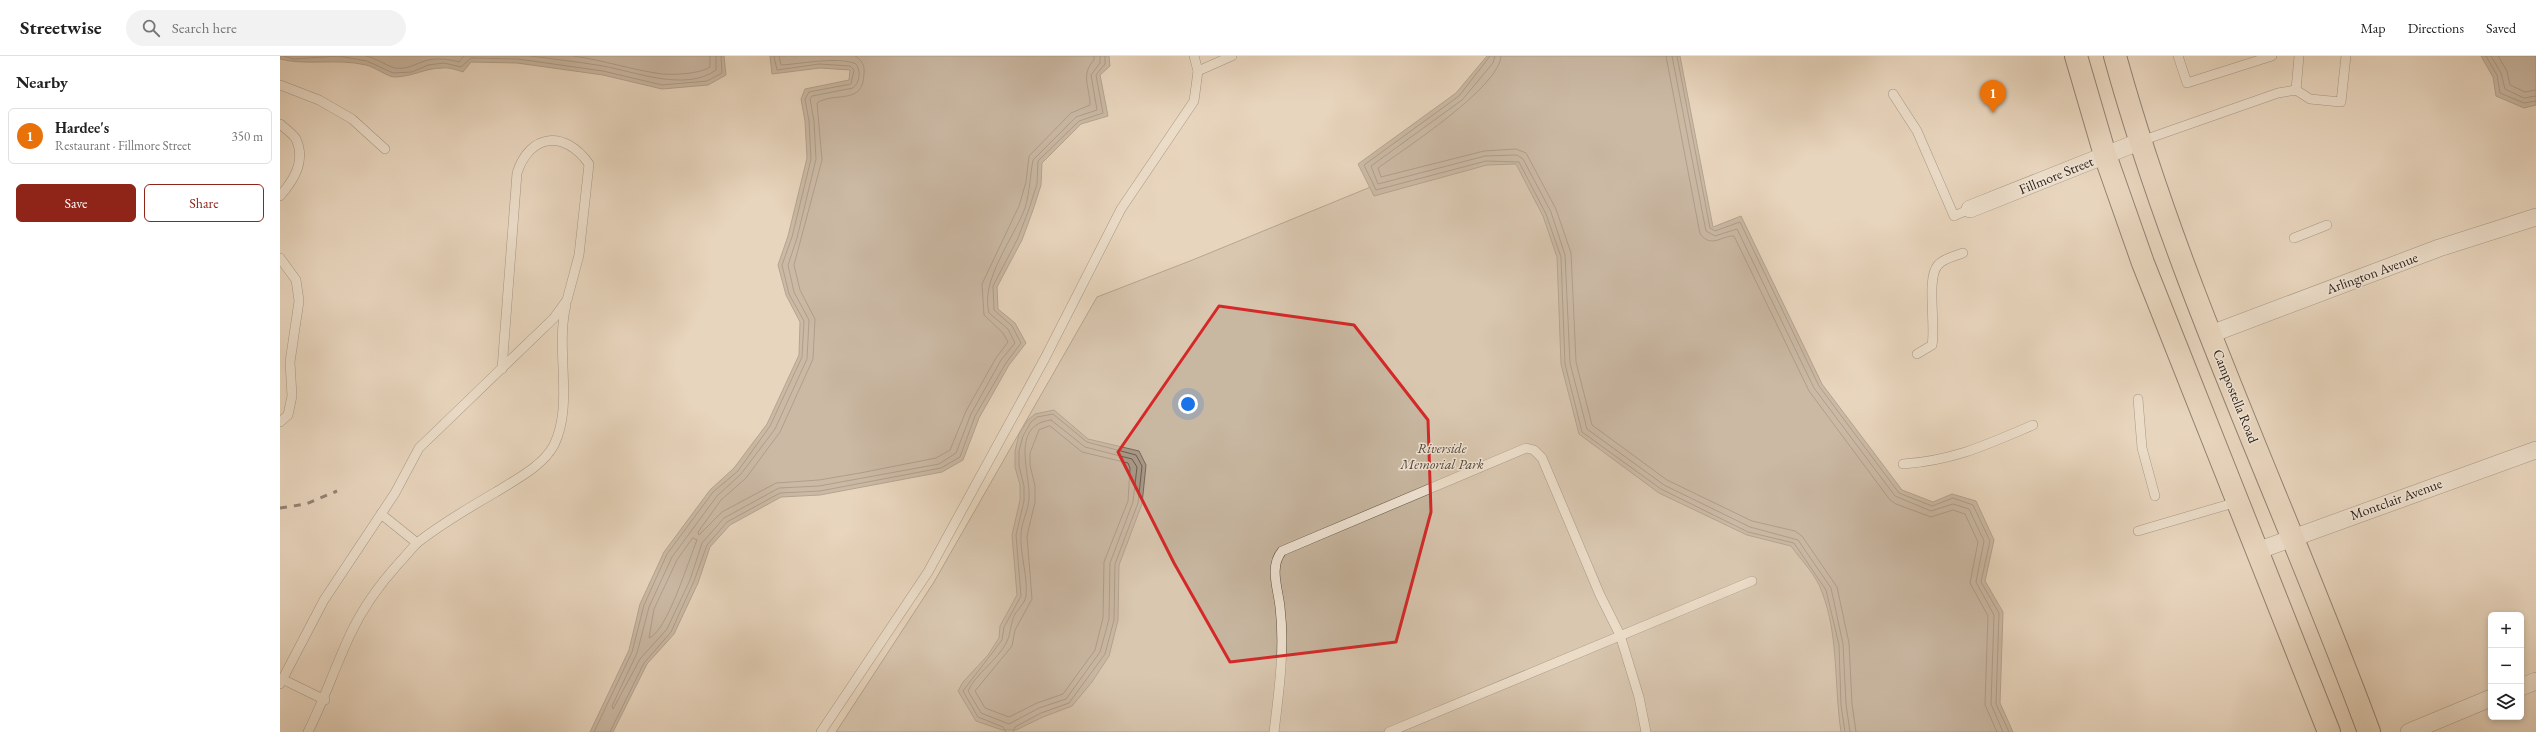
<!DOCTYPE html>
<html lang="en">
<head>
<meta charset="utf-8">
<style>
  body { margin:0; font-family:"EB Garamond",serif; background:#f2f2f2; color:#222 }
  .controls { position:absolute; right:12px; bottom:12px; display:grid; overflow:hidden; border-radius:6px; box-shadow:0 2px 6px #0003 }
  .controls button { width:36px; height:36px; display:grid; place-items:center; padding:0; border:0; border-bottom:1px solid #e0e0e0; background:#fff; color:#222; font:20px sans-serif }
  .you { position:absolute; left:908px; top:348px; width:14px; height:14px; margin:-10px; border:3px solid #fff; border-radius:50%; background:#1a73e8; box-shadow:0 0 0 6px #1a73e833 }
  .badge { display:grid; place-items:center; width:26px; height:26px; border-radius:50%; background:#8f2418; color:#fff; font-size:13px; font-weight:700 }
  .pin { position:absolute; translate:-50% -33px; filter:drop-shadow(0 1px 2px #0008) }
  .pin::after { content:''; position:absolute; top:21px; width:14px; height:12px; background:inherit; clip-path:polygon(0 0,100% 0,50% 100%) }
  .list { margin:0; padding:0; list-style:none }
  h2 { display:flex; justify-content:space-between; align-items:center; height:52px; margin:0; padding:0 16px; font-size:17px }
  h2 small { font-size:13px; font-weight:400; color:#767676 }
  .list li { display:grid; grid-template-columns:26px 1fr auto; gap:12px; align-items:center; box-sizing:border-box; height:56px; margin:0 8px 8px; padding:0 8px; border:1px solid #e0e0e0; border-radius:6px }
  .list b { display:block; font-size:15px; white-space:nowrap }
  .list p { margin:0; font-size:13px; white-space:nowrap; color:#767676 }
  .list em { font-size:13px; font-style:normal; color:#767676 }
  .actions { display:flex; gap:8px; padding:12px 16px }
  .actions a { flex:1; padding:9px 0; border:1px solid #8f2418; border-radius:6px; text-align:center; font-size:14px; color:#8f2418 }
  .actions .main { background:#8f2418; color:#fff }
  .icon { flex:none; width:22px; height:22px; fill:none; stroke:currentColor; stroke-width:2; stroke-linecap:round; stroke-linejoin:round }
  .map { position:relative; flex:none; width:2256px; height:676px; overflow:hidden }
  header { display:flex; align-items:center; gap:24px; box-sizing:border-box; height:56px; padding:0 20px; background:#fff; border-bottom:1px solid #e0e0e0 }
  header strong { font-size:19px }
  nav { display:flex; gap:22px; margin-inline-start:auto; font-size:14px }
  .search { width:280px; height:36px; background:#f2f2f2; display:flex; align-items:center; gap:10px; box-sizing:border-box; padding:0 14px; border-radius:22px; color:#767676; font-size:15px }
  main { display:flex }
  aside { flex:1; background:#fff }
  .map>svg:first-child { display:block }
</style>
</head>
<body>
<header>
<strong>Streetwise</strong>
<div class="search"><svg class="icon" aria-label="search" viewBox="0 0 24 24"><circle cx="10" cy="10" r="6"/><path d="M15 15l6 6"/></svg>Search here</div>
<nav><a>Map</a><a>Directions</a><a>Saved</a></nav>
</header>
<main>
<aside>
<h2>Nearby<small></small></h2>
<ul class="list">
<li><span class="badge" style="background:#e8710a">1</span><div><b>Hardee's</b><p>Restaurant · Fillmore Street</p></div><em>350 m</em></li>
</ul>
<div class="actions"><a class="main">Save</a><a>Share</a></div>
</aside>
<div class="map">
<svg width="2256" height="676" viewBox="0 0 2256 676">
  <rect width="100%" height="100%" fill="#e8d6bd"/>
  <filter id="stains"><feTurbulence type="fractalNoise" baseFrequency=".005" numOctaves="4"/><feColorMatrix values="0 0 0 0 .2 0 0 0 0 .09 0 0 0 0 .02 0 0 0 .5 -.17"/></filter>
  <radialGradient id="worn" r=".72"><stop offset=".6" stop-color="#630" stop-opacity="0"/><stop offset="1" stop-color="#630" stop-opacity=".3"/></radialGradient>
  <path fill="#c8b7a1" stroke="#7a6c5e" d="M 1320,37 L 1554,493 L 1583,676 L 556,676 L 654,526 L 817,241 L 910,205 Z"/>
  <g fill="#a89886" stroke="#76685b">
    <path d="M 0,0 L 444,0 L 446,19 L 428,29 L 382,33 L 323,19 L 237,7 L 191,6 L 183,16 C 177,14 169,11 162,12 C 145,12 132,21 114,21 C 106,20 95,11 86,9 C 56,2 27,10 0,3 Z"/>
    <path d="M 490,0 L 829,0 L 830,10 L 820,19 L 828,60 L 801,68 L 762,107 L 761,129 L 753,154 L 742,184 L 717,231 L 718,253 L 735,267 L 746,287 L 729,309 L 699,362 L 683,404 L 662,416 L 540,439 L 501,441 L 450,469 L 430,491 L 418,527 L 394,578 L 367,608 L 333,676 L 310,676 L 349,594 L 360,548 L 384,496 L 430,434 L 454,412 L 487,368 L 519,299 L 520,266 L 506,239 L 498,209 L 508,180 L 527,102 L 525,65 L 521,43 L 525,33 L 569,24 L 570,14 L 540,12 L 492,18 Z"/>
    <path d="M 1207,0 L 1400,0 L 1433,171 L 1461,160 L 1542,328 L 1622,434 L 1653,446 L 1672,438 L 1696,445 L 1714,484 L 1705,525 L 1723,556 L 1720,647 L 1733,676 L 1561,676 C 1554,630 1559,580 1542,536 C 1537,520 1521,504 1511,490 L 1467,479 L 1379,437 L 1299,378 L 1281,308 L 1277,201 L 1263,160 L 1236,108 L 1207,109 L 1094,140 L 1078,108 L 1176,37 Z"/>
    <path d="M 2201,0 L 2256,0 L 2256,49 L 2244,52 L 2216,40 L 2213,21 Z"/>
    <path d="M 774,354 L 808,383 L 859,395 L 866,409 L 862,448 L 839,509 L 838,564 L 829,600 L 812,626 L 792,650 L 763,661 L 736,674 L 722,674 L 696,665 L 678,635 L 683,626 L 708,599 L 719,582 L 720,570 L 737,539 L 732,479 L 740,444 L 740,429 L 735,411 L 735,395 L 739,378 L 748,364 L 755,358 Z"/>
  </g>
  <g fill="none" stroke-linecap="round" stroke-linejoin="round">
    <g stroke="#6a5c50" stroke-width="1">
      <path d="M 3,0 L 14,3 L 58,0 L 87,5 L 113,17 L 132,16 L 148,9 L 164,7 L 181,11 L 191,2 L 238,3 L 323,15 L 382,29 L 427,25 L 442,17 L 441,0"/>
      <path d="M 86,0 C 96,2 107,10 115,12 C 127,14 137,7 148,4 C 159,2 168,3 179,6 L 184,0"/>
      <path d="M 250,0 C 274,3 299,6 323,10 C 356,16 406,36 436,14 L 436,0"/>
      <path d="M 293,0 C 323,4 352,14 382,18 C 394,19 420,18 430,11 L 430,0"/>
      <path d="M 499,0 L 501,9 C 521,8 559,0 576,8 C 581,15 580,26 573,32 L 532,40 L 530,43 L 534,65 L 536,103 L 517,182 L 508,209 L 514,236 L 529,264 L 527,303 L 495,373 L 461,418 L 437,440 L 392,501 L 369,551 L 357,597 L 332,650 L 333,653 L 360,603 L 387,573 L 410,524 L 422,487 L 444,462 L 499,432 L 539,430 L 659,408 L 676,397 L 691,358 L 721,304 L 735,287 L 728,273 L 709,257 C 700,224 734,182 745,152 C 750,135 750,120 753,104 L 796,61 L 817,54 L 811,19 L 820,7 L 820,0"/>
      <path d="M 575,0 C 582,4 585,10 584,18 C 583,50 555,35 537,47 L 542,104 L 514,209 L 520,234 L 535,263 L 533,303 L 500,376 L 466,422 L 441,444 L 418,476 L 419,479 L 442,456 L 496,427 L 539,424 L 580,417 L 656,402 L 670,394 L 686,355 L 716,302 L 728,286 L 723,277 L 704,259 L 702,228 L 739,150 L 746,126 L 749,100 L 791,57 L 810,49 C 810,31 800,19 814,4 L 814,0"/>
      <path d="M 1210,0 L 1179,40 L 1084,109 L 1096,134 L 1206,105 L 1239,106 L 1266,158 L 1281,201 L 1285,308 L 1302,376 L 1381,433 L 1468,476 L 1514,487 L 1546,534 L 1559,589 L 1561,649 L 1565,676"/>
      <path d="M 1215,0 L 1213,7 L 1182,44 L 1091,110 L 1098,128 L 1205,100 L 1237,99 L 1243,103 L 1271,156 L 1285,199 L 1290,307 L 1307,373 L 1384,429 L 1470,471 L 1518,484 L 1551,532 L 1563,588 L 1566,648 L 1570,676"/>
      <path d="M 1221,0 C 1220,31 1124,93 1098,112 L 1101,121 L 1204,95 L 1236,93 L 1246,97 L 1276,153 L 1291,197 L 1296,306 L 1312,369 L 1387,424 L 1472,465 L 1515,475 L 1522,480 L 1557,531 L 1569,587 L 1572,648 L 1576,676"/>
      <path d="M 1386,0 L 1420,178 C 1432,193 1442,179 1454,180 L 1529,335 L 1610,444 L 1616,448 L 1651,461 L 1673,454 L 1685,458 L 1698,486 L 1690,527 L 1708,560 L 1705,649 L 1717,676"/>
      <path d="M 1392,0 L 1426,175 L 1435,180 L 1457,173 L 1534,332 L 1615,440 L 1651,455 L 1673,448 L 1689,453 L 1704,485 L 1696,526 L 1714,559 L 1711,648 L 1723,676"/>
      <path d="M 1397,0 L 1430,172 L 1435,175 L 1460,166 L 1539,330 L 1619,437 L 1652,450 L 1673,442 L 1693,449 L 1710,485 L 1701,526 L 1719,557 L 1716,648 L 1729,676"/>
      <path d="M 2206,0 L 2217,19 L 2220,37 L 2244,47 L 2256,45"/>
      <path d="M 2211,0 L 2221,17 L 2225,33 L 2244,42 L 2256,40"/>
      <path d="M 2218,0 L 2227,15 L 2230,29 L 2245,36 L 2256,34"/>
      <path d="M 771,364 L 805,391 L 852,403 L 857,411 L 853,446 L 830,507 L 829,563 L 820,596 L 786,643 L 759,652 L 729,668 L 701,657 L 688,635 C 696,617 717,605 726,587 C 731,579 730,568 735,558 C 738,553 745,547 746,540 C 748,520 740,499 741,479 C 741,467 748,456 749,443 C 751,418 729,369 771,364 Z"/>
      <path d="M 770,370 L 802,396 L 848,407 L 850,412 L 848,445 L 824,506 L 823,562 L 815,594 L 783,638 L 757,647 L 729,661 L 705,652 L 695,635 L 732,590 L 735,574 L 752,543 L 747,480 L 755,446 L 755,430 L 750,409 L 750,397 L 759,374 Z"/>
      <path d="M 413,482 L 417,484 C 409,503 387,576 369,582 L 374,553 L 397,504 Z"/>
      <path d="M 314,676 L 352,596 L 364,549 L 387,498 L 433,436 L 458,415 L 490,370 L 522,301 L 524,265 L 509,238 L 502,209 L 512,181 L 531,103 L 529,65 L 525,43 L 529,36 L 571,28 L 574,14 L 570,10 L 539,8 L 497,14 L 494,0"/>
      <path d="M 330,676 L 364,607 L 391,576 L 414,525 L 427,489 L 447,466 L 500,437 L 540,435 L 661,412 L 680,401 L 695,360 L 726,307 L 741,287 L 732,270 L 714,254 L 713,230 L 738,182 L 749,153 L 757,128 L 758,105 L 799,65 L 823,57 L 816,19 L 825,8 L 825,0"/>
      <path d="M 726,676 L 723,671 L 698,661 L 683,635 L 722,584 L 724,571 L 741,540 L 736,479 L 744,445 L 744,430 L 739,410 L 739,395 L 743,380 L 751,366 L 757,361 L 773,358 L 807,386 L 856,399 L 862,410 L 858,447 L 835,508 L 834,564 L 825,598 L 789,647 L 761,657 L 735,671 L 733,676"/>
    </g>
    <g stroke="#5b4e44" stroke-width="10">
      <g id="service">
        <path d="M 1898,0 L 1907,27 L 1992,0"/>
        <path d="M 918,15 L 952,0"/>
        <path d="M 0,29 L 39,44 L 72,63 L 105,93"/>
        <path d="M 2016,34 L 2019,0"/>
        <path d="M 1613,38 L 1637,75 L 1674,160 L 1690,153"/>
        <path d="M 0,68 C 5,72 13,78 16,83 C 26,105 14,124 0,140"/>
        <path d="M 1861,85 L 1998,37 L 2016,34 L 2030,43 L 2061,46 L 2066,0"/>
        <path d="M 2014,182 L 2047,169"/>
        <path d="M 0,202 L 16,224 L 19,245 L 10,306 L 12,340 L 8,359 L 0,366"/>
        <path d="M 1637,298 L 1652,289 C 1656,269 1646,222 1658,209 C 1664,202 1675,200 1683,197"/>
        <path d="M 1858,343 L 1862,392 L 1875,440"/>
        <path d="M 1623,408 C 1675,404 1706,389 1753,369"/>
        <path d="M 101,458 L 137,487"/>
        <path d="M 1858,475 L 1957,446"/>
        <path d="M 2,623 L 45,644"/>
        <path d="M 0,628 L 44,544 L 115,437 L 139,392 L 274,262 L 287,244 L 299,199 L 309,108 C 285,74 250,77 237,117 L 222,313"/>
        <path d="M 28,676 C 44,644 55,611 70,579 C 82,553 100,528 119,507 C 125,501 131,493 137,487 C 161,468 190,451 216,436 C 235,424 263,410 274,389 C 294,348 275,294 286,249"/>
        <path d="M 541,676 L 648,516 L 765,302 L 841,153 L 914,45 L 918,15 L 914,0"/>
        <path d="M 994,676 C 999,635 1005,592 1000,551 C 998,532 989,511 1002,495 L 1246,392 L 1254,394 L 1262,402 L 1320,539 L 1340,579 L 1359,641 L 1366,676"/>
        <path d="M 1109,676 L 1472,525"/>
      </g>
    </g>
    <g stroke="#5b4e44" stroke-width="18">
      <g id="minor">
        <path d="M 1690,153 L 1861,85"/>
        <path d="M 1931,278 L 2159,192 L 2256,161"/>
        <path d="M 1977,495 L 2256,394"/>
        <path d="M 2241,631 L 2256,625"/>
        <path d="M 2129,676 L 2211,642"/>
      </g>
    </g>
    <g stroke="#2c201b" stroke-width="24">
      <g id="primary">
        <path d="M 1796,0 L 1825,99 L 1863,207 L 2049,676"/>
        <path d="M 1835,0 C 1899,232 2006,451 2089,676"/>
      </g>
    </g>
    <use href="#service" stroke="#f0e4d4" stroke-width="9"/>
    <use href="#minor" stroke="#f0e4d4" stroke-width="17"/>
    <use href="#primary" stroke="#e8d6bd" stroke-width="22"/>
    <path stroke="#2c201b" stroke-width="3" stroke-dasharray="7 7" stroke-linecap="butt" d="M 0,452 L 26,448 L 57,435"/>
  </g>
  <path d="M0 0H2256V676H0ZM 939,250 L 1074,269 L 1148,364 L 1151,456 L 1116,586 L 950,606 L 894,507 L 838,396 Z" fill="#e8d6bd" fill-opacity=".55" fill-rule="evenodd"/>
  <path fill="none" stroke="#d62828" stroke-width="3" stroke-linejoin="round" d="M 939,250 L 1074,269 L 1148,364 L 1151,456 L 1116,586 L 950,606 L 894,507 L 838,396 Z"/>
  <g text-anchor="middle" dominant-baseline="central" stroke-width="3" stroke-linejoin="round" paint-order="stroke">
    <g font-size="14" fill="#2c201b" stroke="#f0e4d4">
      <text transform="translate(1776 119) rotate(-22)">Fillmore Street</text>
      <text transform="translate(2092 217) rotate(-20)">Arlington Avenue</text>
      <text transform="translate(1956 340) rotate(68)">Campostella Road</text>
      <text transform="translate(2116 443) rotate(-20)">Montclair Avenue</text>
    </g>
    <g font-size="14" font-style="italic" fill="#53463c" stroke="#f0e4d4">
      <text x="1162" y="392">Riverside<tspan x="1162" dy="16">Memorial Park</tspan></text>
    </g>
  </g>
  <rect width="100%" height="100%" filter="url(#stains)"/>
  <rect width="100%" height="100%" fill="url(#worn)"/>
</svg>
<div class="controls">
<button>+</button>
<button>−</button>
<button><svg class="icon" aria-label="layers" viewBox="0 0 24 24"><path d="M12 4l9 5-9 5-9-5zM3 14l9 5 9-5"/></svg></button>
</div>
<div class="you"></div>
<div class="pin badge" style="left:1713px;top:57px;background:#e8710a">1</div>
</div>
</main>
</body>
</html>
